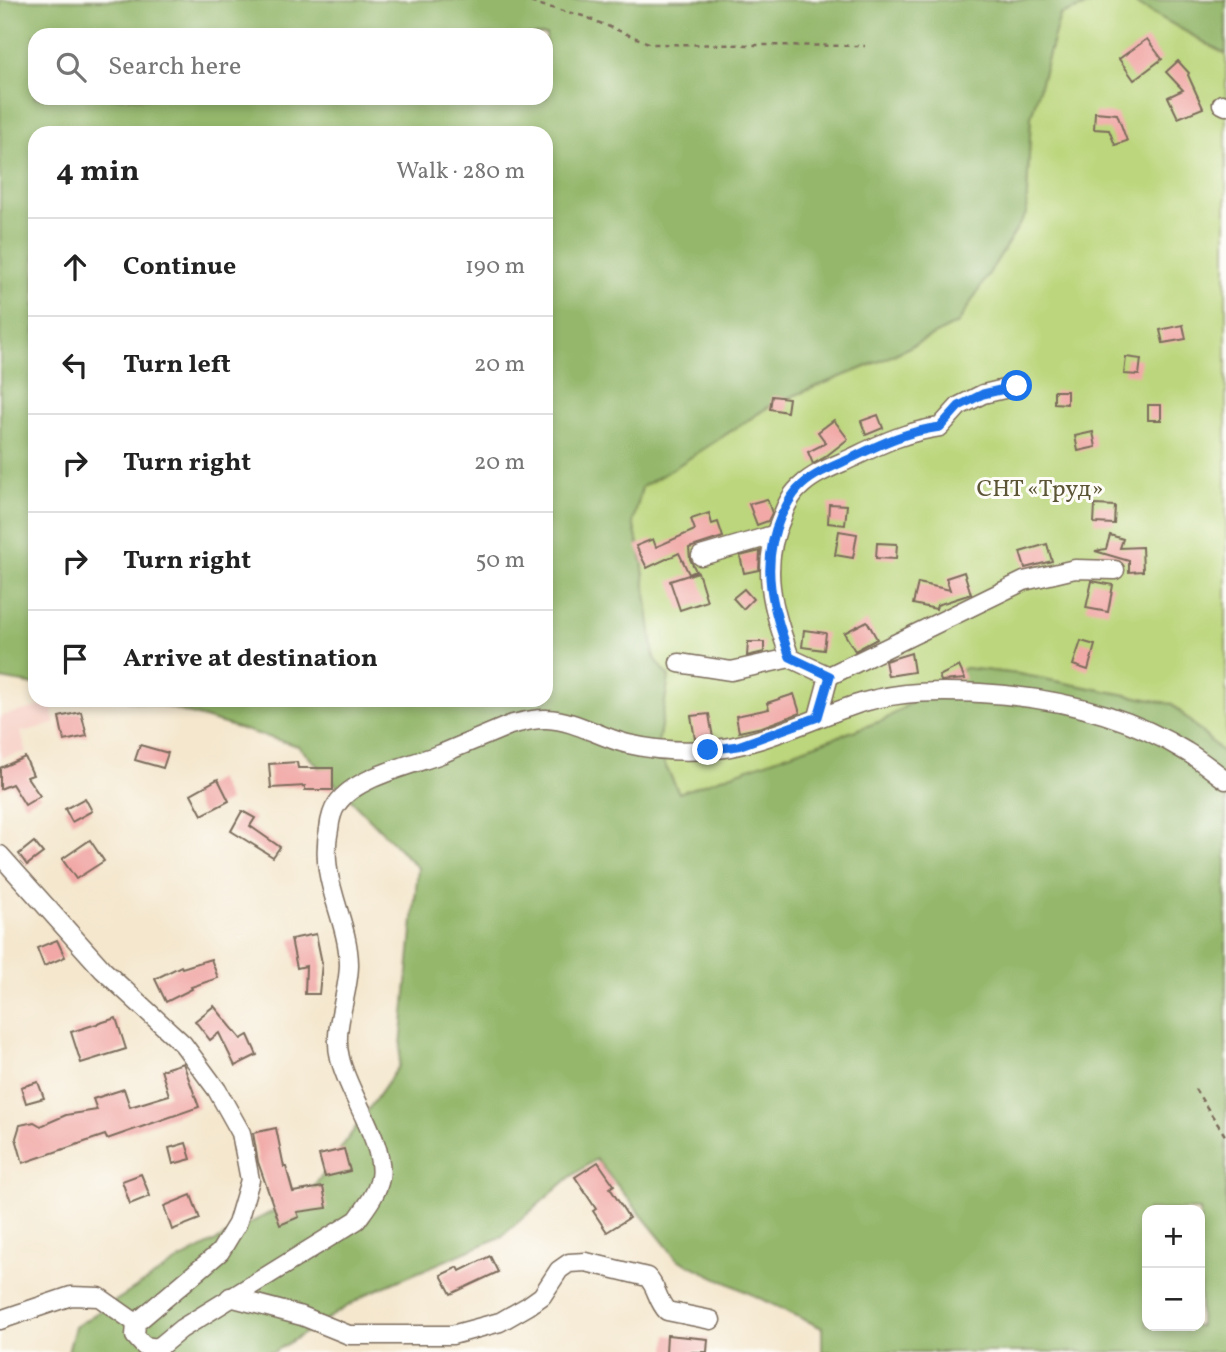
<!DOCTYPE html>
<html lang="en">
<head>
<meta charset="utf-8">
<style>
  body { margin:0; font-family:Vollkorn,serif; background:#f6f6f6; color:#222 }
  .controls { position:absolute; right:21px; bottom:21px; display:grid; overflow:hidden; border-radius:14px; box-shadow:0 4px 10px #0003 }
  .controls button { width:63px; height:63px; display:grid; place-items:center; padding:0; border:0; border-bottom:2px solid #e0e0e0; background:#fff; color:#222; font:35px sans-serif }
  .stop { position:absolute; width:21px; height:21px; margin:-16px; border:5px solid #1a73e8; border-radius:50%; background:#fff }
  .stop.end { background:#1a73e8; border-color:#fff; box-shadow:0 2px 7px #0008 }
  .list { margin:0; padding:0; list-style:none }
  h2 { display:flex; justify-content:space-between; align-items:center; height:91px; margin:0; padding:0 28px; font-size:30px }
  h2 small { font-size:23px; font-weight:400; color:#767676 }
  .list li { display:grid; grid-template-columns:46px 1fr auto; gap:21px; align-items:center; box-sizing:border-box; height:98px; padding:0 28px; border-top:2px solid #e0e0e0 }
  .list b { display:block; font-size:26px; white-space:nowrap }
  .list em { font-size:23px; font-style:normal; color:#767676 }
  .icon { flex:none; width:38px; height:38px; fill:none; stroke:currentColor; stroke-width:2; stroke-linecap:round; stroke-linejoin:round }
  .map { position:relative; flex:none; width:1226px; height:1352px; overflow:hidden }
  .search { position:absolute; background:#fff; box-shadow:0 4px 10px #0003; left:28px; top:28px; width:525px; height:77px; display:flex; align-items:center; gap:18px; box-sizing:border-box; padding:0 24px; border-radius:21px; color:#767676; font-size:26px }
  .panel { position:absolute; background:#fff; box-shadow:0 4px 10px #0003; left:28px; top:126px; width:525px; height:581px; border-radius:21px }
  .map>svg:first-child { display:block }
</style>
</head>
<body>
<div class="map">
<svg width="1226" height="1352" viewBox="0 0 1226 1352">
  <rect width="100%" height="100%" fill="#fdfcf7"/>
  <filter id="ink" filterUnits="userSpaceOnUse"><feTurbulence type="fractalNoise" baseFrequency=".0143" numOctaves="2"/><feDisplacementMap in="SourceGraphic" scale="14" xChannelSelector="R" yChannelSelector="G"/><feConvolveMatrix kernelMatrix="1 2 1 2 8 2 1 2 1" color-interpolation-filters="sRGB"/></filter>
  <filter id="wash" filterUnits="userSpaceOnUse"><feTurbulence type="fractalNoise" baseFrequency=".00686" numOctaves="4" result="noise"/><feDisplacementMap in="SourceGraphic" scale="28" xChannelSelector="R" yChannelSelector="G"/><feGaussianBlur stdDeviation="1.57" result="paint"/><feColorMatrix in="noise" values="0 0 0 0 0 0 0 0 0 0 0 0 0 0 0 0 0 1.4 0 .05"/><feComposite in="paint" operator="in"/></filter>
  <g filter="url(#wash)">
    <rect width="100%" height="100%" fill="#f4e7ce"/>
    <path fill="#f7d1c8" d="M 51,704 L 55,724 L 21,732 L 26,752 L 0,758 L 0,716 Z"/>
    <path fill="#bbd67c" stroke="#7b804d" stroke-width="2" d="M 1102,0 L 1130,0 L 1226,55 L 1226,756 L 1172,704 L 1019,674 L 965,668 L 884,720 L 679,793 L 657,749 L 669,677 L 654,657 L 642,561 L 633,522 L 642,487 L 671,470 L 773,404 L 885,359 L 958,323 L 1026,214 L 1031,117 L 1060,15 Z"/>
    <g fill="#94b76c" stroke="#687045" stroke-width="2" fill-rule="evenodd">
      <path d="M 0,0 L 1102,0 L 1060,15 L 1031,117 L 1026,214 L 958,323 L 885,359 L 773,404 L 671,470 L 642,487 L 633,522 L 642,561 L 654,657 L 669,677 L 657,749 L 679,793 L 884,720 L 965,668 L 1019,674 L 1172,704 L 1226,756 L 1226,1352 L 822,1352 L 822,1328 L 677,1259 L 596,1159 L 569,1178 L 501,1237 L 369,1293 L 274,1352 L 68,1352 L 75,1327 L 179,1260 L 310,1192 L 399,1066 L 418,868 L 298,746 L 164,706 L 127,700 L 546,700 L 546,133 L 35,133 L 35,685 L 0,679 ZM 35,35 L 546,35 L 546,98 L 35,98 ZM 1147,1210 L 1200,1210 L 1200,1326 L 1147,1326 Z"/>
      <path d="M 1130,0 L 1226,0 L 1226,55 L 1226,54 Z"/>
    </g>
    <g id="blocks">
      <g fill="#f1a8a6">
        <path d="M 1147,39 L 1162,59 L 1134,80 L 1119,59 Z"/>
        <path d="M 1178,61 L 1189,73 L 1188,75 L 1203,108 L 1178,118 L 1168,97 L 1183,90 L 1166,72 Z"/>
        <path d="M 1095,112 L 1117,114 L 1127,141 L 1115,145 L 1109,130 L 1094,129 Z"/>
        <path d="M 1183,325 L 1186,339 L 1163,343 L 1160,330 Z"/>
        <path d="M 1126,357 L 1141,359 L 1139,375 L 1124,374 Z"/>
        <path d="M 1054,391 L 1067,391 L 1067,404 L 1054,403 Z"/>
        <path d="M 772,396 L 789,398 L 787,412 L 770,409 Z"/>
        <rect x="1148" y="405" width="13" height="15"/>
        <path d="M 878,415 L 883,428 L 866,435 L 861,421 Z"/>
        <path d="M 834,420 L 848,439 L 825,457 L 813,464 L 808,452 L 826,443 L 818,432 Z"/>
        <path d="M 1093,432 L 1096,447 L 1078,451 L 1075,436 Z"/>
        <path d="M 767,499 L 772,513 L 768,521 L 757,525 L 749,504 Z"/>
        <path d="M 829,504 L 847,505 L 845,525 L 828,523 Z"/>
        <path d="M 1095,505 L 1115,506 L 1114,524 L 1094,523 Z"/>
        <path d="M 709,513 L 712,524 L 718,522 L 723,537 L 689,548 L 690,559 L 696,571 L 689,574 L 679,553 L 647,568 L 636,546 L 653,539 L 656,547 L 695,530 L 691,519 Z"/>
        <path d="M 839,531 L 857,534 L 853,558 L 835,555 Z"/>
        <path d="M 1110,535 L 1123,539 L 1120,548 L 1142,547 L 1143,571 L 1129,572 L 1129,561 L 1095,551 L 1106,549 Z"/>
        <path d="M 877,543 L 897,544 L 896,559 L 876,558 Z"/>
        <path d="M 1047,544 L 1052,561 L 1025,568 L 1020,552 Z"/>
        <path d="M 760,551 L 759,570 L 744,573 L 740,556 Z"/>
        <path d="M 698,572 L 707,601 L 680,610 L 670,581 Z"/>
        <path d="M 964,572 L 971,594 L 937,605 L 936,609 L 913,604 L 918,583 L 950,590 L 946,578 Z"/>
        <path d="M 1092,581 L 1113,585 L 1108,612 L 1086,608 Z"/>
        <path d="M 744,589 L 753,599 L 743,609 L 733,598 Z"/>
        <path d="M 867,621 L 877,639 L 855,651 L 844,633 Z"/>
        <path d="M 804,630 L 826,633 L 824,650 L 802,647 Z"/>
        <path d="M 1081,641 L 1095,645 L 1088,670 L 1073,665 Z"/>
        <path d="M 748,642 L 764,642 L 764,652 L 747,656 Z"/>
        <path d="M 911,653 L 914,672 L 888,676 L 885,661 Z"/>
        <path d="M 959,666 L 965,679 L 941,681 L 939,676 Z"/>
        <path d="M 794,694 L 800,713 L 762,727 L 739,732 L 736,716 L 769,709 L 767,703 Z"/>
        <path d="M 81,712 L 87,736 L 64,741 L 59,717 Z"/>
        <path d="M 709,714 L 713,738 L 695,739 L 691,716 Z"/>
        <path d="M 140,745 L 168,753 L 163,768 L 135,760 Z"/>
        <path d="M 25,757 L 33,775 L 27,777 L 40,796 L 25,805 L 12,784 L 0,789 L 0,768 Z"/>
        <path d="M 297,762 L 298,768 L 333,768 L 333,790 L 305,790 L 305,786 L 271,788 L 269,764 Z"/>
        <path d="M 218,779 L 229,801 L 202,815 L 191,794 Z"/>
        <path d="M 85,798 L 92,811 L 72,822 L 65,809 Z"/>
        <path d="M 242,811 L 255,818 L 250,826 L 280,847 L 273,857 L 231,831 Z"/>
        <path d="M 90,840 L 104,861 L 76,879 L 62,859 Z"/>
        <path d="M 34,842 L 43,853 L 27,865 L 19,854 Z"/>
        <path d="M 316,934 L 322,963 L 319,994 L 305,994 L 306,966 L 297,968 L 291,939 Z"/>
        <path d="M 57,940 L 65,957 L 44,966 L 37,948 Z"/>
        <path d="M 211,959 L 218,978 L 191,987 L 192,989 L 166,1002 L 155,979 L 181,966 L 182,968 Z"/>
        <path d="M 214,1006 L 241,1039 L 248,1035 L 257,1055 L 235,1066 L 219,1033 L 210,1040 L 195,1021 Z"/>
        <path d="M 116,1018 L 126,1049 L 81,1063 L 71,1032 Z"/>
        <path d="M 183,1063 L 199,1107 L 107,1139 L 105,1135 L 23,1163 L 16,1138 L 20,1125 L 34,1122 L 41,1126 L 66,1115 L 97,1110 L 93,1099 L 124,1089 L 130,1107 L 169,1095 L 161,1070 Z"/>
        <path d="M 38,1082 L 44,1098 L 26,1103 L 21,1087 Z"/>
        <path d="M 276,1128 L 284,1167 L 286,1167 L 293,1192 L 323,1187 L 327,1208 L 297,1212 L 299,1217 L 280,1225 L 258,1162 L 253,1133 Z"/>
        <path d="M 186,1143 L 191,1159 L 173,1164 L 169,1148 Z"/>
        <path d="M 344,1149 L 350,1171 L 325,1177 L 319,1155 Z"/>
        <path d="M 598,1162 L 614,1185 L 610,1188 L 629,1218 L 607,1232 L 593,1211 L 596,1209 L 575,1177 Z"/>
        <path d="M 141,1174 L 150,1196 L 130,1204 L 122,1181 Z"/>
        <path d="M 191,1195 L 200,1219 L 172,1230 L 164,1206 Z"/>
        <path d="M 490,1256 L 498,1272 L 451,1294 L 441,1275 L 458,1267 L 460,1271 Z"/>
        <path d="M 667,1335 L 708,1339 L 707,1352 L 666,1352 Z"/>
      </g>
    </g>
  </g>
  <g filter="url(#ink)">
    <use href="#blocks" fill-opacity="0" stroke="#7c6c5c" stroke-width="2"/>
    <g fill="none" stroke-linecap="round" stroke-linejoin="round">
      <g stroke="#7c6c5c" stroke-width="21">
        <g id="minor">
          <path d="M 1222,104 L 1226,106"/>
          <path d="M 701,556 L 773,535"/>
          <path d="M 790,658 C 773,608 759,567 782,517 C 786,505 792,493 802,485 C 816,472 837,465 854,457 C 882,443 909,431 940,427 L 959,406 L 983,394 L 1017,386"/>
          <path d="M 679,663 L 731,671 L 790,658 L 829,676 L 1024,581 L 1075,569 L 1115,570"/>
          <path d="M 818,717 L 829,676"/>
          <path d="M 0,855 L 103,970 L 183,1044 L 217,1090 L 241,1133 L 250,1180 L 237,1224 L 220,1252 L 136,1323 L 135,1336 L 144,1346 L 158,1348 L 181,1329 L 357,1220 C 366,1207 377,1194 380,1178 C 386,1144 347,1092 340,1058 C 332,1028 349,995 349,964 C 348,917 318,880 329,829 C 330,820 332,811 337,804 C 355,777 412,765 441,754 C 464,744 487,735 510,725 C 522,722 534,718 547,719 C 575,720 601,738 628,744 C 654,750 681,752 707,750 C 758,747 814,717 864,702 C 902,691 940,691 980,693 C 1052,697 1125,713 1187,752 C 1201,760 1213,771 1226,780"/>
          <path d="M 230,1297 L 302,1316 L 349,1335 L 452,1335 L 500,1322 L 528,1306 L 542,1296 L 559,1270 L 569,1263 L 586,1262 L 647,1277 C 657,1286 657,1301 667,1311 L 711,1320"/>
          <path d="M 0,1320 L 71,1296 L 99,1297 L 136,1323"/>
        </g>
      </g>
      <g stroke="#7c6c5c" stroke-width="2.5" stroke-dasharray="5 5" stroke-linecap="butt">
        <path d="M 521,0 L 583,16 L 651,44 L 865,46"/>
        <path d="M 1195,1089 L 1226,1137"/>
      </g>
      <use href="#minor" stroke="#fff" stroke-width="18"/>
    </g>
  </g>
  <g fill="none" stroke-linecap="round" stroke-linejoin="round" filter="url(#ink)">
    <path stroke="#1a73e8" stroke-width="9" d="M 708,750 L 738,746 L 818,717 L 830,676 L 790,657 C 773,609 759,566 781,516 C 787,505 792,493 802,485 C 816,472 837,465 854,457 C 882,443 909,431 940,427 L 959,406 L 983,394 L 1017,386"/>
  </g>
  <g text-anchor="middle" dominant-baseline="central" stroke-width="6" stroke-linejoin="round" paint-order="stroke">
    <g font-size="24" fill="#5b5536" stroke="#fdfcf7">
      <text x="1040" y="490">СНТ «Труд»</text>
    </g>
  </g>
</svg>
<div class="controls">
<button>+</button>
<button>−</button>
</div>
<div class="stop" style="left:1017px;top:386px"></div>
<div class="stop end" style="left:708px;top:750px"></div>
<div class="search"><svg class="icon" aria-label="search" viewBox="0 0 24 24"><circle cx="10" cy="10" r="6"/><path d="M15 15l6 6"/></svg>Search here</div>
<section class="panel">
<h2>4 min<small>Walk · 280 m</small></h2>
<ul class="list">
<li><svg class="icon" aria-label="ahead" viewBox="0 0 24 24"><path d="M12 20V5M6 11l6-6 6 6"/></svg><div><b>Continue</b></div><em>190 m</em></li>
<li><svg class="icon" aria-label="left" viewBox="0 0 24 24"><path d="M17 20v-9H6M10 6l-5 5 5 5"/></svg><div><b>Turn left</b></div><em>20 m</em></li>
<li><svg class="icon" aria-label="right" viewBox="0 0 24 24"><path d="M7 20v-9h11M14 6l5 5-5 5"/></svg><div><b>Turn right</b></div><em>20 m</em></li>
<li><svg class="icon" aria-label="right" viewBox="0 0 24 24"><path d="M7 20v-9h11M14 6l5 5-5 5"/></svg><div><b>Turn right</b></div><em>50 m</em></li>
<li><svg class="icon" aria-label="arrive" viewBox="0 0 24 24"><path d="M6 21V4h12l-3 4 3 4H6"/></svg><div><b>Arrive at destination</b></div></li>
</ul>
</section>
</div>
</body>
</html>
